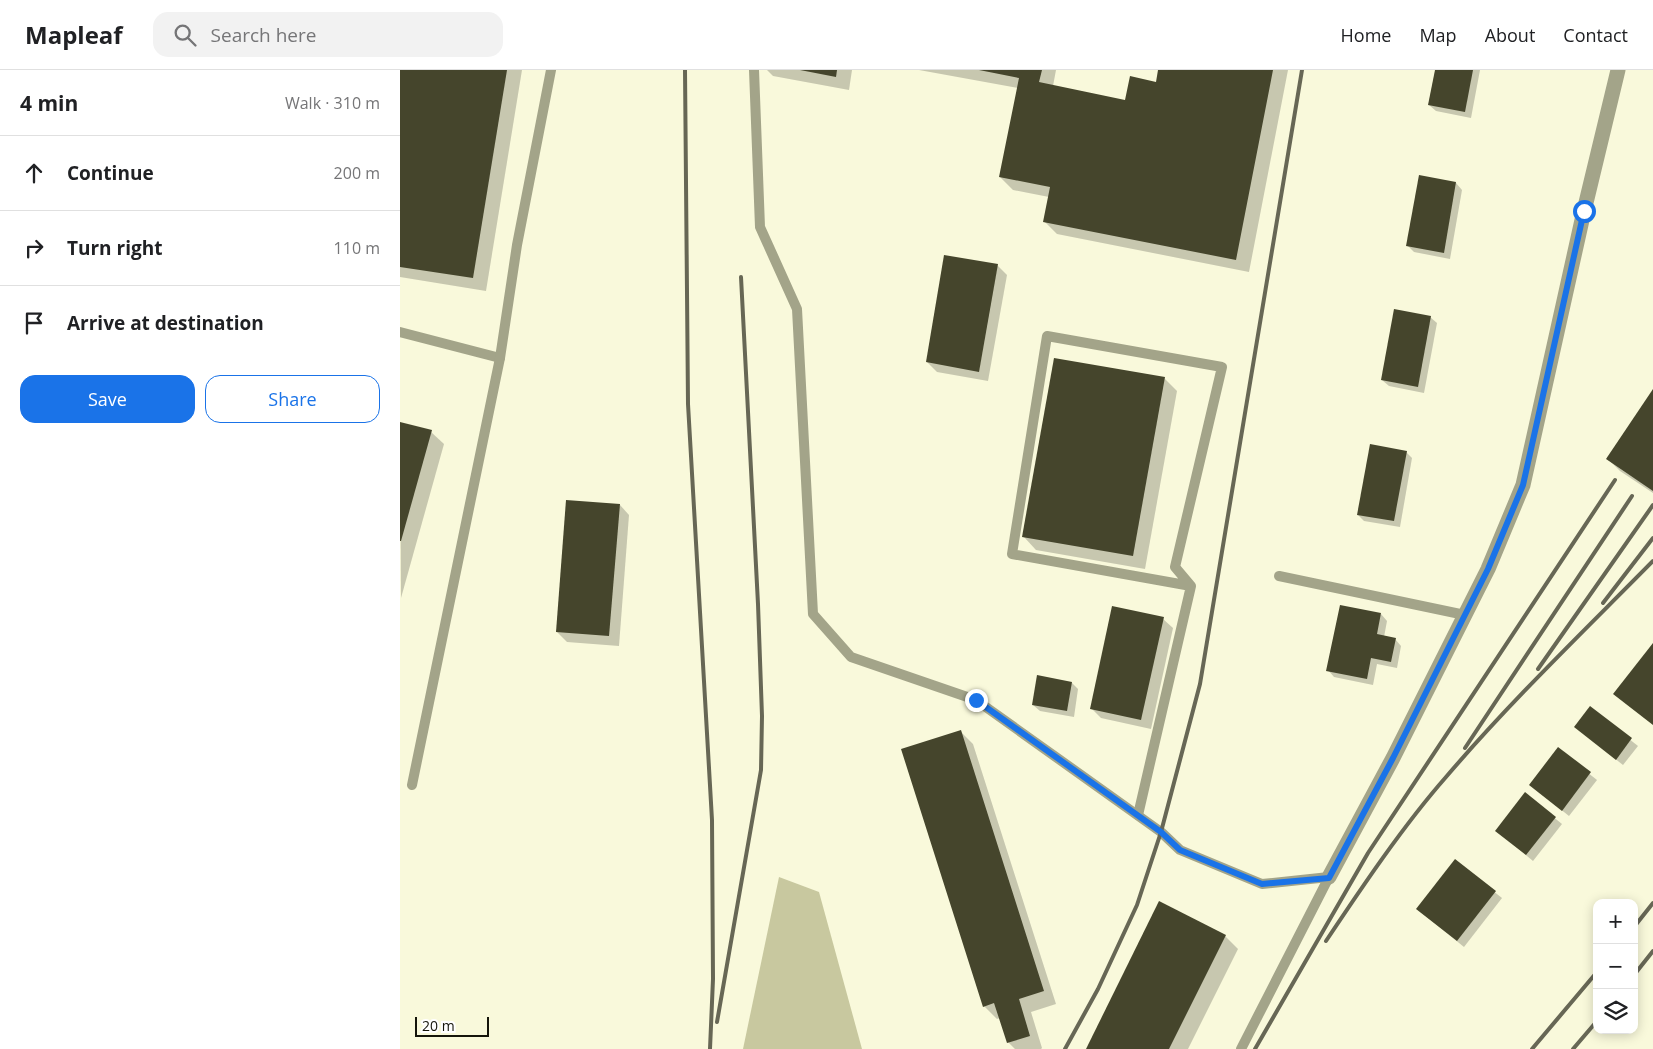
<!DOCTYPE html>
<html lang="en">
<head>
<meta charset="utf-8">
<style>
  body { margin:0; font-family:"Open Sans",sans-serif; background:#f2f2f2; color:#202124 }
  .controls { position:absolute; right:15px; bottom:15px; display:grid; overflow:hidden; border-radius:10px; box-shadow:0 2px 12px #0003 }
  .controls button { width:45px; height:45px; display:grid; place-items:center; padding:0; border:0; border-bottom:1px solid #e0e0e0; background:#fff; color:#202124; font:25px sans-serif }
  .scale { position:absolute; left:15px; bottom:12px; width:74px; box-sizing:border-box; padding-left:5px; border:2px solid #15150a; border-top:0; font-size:14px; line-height:18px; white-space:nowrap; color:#15150a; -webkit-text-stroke:4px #fff; paint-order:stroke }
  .stop { position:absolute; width:15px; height:15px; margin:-11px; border:4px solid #1a73e8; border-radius:50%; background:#fff }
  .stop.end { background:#1a73e8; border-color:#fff; box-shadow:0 1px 5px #0008 }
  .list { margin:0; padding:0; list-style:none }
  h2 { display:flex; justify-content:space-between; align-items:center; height:65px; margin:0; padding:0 20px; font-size:21px }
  h2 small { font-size:16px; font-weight:400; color:#757577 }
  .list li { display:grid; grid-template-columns:32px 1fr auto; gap:15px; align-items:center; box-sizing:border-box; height:75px; padding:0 20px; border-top:1px solid #e0e0e0 }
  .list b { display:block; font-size:19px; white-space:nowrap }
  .list em { font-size:16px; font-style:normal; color:#757577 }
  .actions { display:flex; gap:10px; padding:15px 20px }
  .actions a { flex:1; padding:11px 0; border:1px solid #1a73e8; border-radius:15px; text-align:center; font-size:18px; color:#1a73e8 }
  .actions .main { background:#1a73e8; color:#fff }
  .icon { flex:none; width:28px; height:28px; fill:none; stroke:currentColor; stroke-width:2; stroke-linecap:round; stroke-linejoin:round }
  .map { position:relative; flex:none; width:1253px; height:979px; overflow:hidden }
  header { display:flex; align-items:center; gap:30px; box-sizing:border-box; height:70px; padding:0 25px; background:#fff; border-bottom:1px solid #e0e0e0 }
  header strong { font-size:24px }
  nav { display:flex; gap:28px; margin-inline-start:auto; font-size:18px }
  .search { width:350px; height:45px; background:#f2f2f2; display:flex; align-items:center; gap:12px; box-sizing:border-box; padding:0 18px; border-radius:15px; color:#757577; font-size:19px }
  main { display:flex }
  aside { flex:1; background:#fff }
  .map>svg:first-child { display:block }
</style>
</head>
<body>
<header>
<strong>Mapleaf</strong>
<div class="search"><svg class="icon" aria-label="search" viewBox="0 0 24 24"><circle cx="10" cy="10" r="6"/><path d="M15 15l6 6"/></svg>Search here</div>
<nav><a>Home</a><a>Map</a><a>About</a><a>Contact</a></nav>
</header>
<main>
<aside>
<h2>4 min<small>Walk · 310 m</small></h2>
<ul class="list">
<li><svg class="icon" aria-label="ahead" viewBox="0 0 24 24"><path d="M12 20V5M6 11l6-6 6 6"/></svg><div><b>Continue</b></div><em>200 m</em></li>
<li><svg class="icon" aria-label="right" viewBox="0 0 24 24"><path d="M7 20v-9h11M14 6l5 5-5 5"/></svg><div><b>Turn right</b></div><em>110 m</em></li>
<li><svg class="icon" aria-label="arrive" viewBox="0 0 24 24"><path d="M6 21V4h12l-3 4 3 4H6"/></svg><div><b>Arrive at destination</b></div></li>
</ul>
<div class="actions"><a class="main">Save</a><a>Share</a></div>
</aside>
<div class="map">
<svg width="1253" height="979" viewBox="0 0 1253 979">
  <rect width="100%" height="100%" fill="#f9f9db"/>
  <path fill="#c8c89f" d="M 379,807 L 419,822 L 462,979 L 343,979 Z"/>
  <g fill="#0003">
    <path d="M 0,0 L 122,0 L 86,221 L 0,207 Z"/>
    <path d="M 367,0 L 452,0 L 449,20 L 373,6 Z"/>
    <path d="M 519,0 L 656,0 L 653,16 L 726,31 L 757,13 L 759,0 L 888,0 L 849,202 L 657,164 L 644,151 L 649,127 L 613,120 L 600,107 L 618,18 Z"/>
    <path d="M 1036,0 L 1080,0 L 1071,48 L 1036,41 L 1029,35 Z"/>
    <path d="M 1020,107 L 1056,113 L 1062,120 L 1050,189 L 1014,182 L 1008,176 Z"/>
    <path d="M 597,195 L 607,205 L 588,311 L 537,302 L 527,292 Z"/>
    <path d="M 1030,247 L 1037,253 L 1024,323 L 989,316 L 982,310 Z"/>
    <path d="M 764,308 L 777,321 L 745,499 L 636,480 L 624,467 Z"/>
    <path d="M 1253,321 L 1253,423 L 1220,401 L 1207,388 Z"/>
    <path d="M 0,353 L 31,362 L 44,374 L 1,528 Z"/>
    <path d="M 1006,382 L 1012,388 L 1000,457 L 964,451 L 958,445 Z"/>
    <path d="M 220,435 L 229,445 L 219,576 L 167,572 L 157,562 Z"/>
    <path d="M 981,544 L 987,551 L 984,567 L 995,569 L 1001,576 L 997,598 L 977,594 L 973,615 L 934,607 L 928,600 Z"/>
    <path d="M 763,549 L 773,558 L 751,659 L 701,648 L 691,638 Z"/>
    <path d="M 672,613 L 678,619 L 674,647 L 640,641 L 633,635 Z"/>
    <path d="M 1190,638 L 1238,676 L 1223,695 L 1175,657 Z"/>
    <path d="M 560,661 L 573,674 L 656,934 L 631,942 L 642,978 L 641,979 L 615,979 L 608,972 L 600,948 L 597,949 L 584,936 Z"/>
    <path d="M 1158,679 L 1197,710 L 1169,746 L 1130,715 Z"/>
    <path d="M 1125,724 L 1162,754 L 1133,791 L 1097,761 Z"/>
    <path d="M 1055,791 L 1102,828 L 1064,877 L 1017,839 Z"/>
    <path d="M 825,866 L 838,879 L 788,979 L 687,979 Z"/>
  </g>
  <g fill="#45452c">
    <path d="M 0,0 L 107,0 L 73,208 L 0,197 Z"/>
    <path d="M 400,0 L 437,0 L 436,7 Z"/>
    <path d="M 579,0 L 642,0 L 639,12 L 725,30 L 730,6 L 756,12 L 758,0 L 873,0 L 836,190 L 643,152 L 650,117 L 599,107 L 619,8 Z"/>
    <path d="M 1035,0 L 1073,0 L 1065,42 L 1028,35 Z"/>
    <path d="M 1019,105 L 1056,112 L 1044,183 L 1006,176 Z"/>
    <path d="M 544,185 L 598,194 L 579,302 L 526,292 Z"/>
    <path d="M 994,239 L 1031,246 L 1018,317 L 981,310 Z"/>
    <path d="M 654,288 L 765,307 L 733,486 L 622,467 Z"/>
    <path d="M 1253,319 L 1253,421 L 1206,389 Z"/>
    <path d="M 0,352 L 32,360 L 1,471 L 0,471 Z"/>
    <path d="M 970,374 L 1007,381 L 994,451 L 957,445 Z"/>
    <path d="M 166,430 L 220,434 L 209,566 L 156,562 Z"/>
    <path d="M 940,535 L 981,543 L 977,564 L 996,568 L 991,592 L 971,588 L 967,609 L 926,601 Z"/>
    <path d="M 712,536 L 764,547 L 741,650 L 690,639 Z"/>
    <path d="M 1253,573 L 1253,655 L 1213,624 Z"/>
    <path d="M 637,605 L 672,612 L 667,641 L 632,635 Z"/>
    <path d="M 1190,636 L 1232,668 L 1216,690 L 1174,657 Z"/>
    <path d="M 561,660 L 644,921 L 619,929 L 630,966 L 607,973 L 594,933 L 583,937 L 501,679 Z"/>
    <path d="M 1158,677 L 1191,702 L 1162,741 L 1129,715 Z"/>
    <path d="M 1125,722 L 1156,747 L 1126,785 L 1095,761 Z"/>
    <path d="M 1055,789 L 1096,821 L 1057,871 L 1016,839 Z"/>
    <path d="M 759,831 L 826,865 L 769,979 L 686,979 Z"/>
  </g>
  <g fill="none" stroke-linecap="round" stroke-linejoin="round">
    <g stroke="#a3a489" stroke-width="10">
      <path d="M 354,0 L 360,157 L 397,239 L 413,544 L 451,587 L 576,630 L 761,762 L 780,780 L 862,814 L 929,807"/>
      <path d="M 0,262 L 100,288"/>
      <path d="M 879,506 L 1065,545"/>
      <path d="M 12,715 L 100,288 L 117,175 L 151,0"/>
      <path d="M 738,745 L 791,516 L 775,497 L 822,297 L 647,266 L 612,484 L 791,516"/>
      <path d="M 841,979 L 929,807"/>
    </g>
    <path stroke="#a3a489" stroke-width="15" d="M 929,807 L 993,688 L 1088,499 L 1123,415 L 1184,141 L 1218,0"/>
    <g stroke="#676755" stroke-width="4">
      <path d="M 285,0 L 288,334 L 312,750 L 313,909 L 310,979"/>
      <path d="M 1203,533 L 1253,468"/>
      <path d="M 1138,599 L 1253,435"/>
      <path d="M 1065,678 L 1232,426"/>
      <path d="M 1234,857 L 1253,833"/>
      <path d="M 926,871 C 962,817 1003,756 1046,707 C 1111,631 1183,562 1253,491"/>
      <path d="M 1234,905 L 1253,881"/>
      <path d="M 317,952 L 361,700 L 362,646 L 358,534 L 341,207"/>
      <path d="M 665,979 L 698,919 L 737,835 L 761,762 L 800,614 L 902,0"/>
      <path d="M 855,979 L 968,783 L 1215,410"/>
      <path d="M 1132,979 L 1197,902"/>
      <path d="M 1173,979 L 1197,951"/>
    </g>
  </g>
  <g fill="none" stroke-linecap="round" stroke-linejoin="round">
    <path stroke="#1a73e8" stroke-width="6" d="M 576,630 L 761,762 L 780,780 L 862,814 L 929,808 L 993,688 L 1088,499 L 1123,415 L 1184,141"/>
  </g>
</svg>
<div class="controls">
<button>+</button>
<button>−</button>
<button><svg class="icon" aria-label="layers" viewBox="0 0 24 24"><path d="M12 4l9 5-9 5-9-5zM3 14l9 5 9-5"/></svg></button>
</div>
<div class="scale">20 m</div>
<div class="stop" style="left:1184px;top:141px"></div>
<div class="stop end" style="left:576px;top:630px"></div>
</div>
</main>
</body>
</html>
